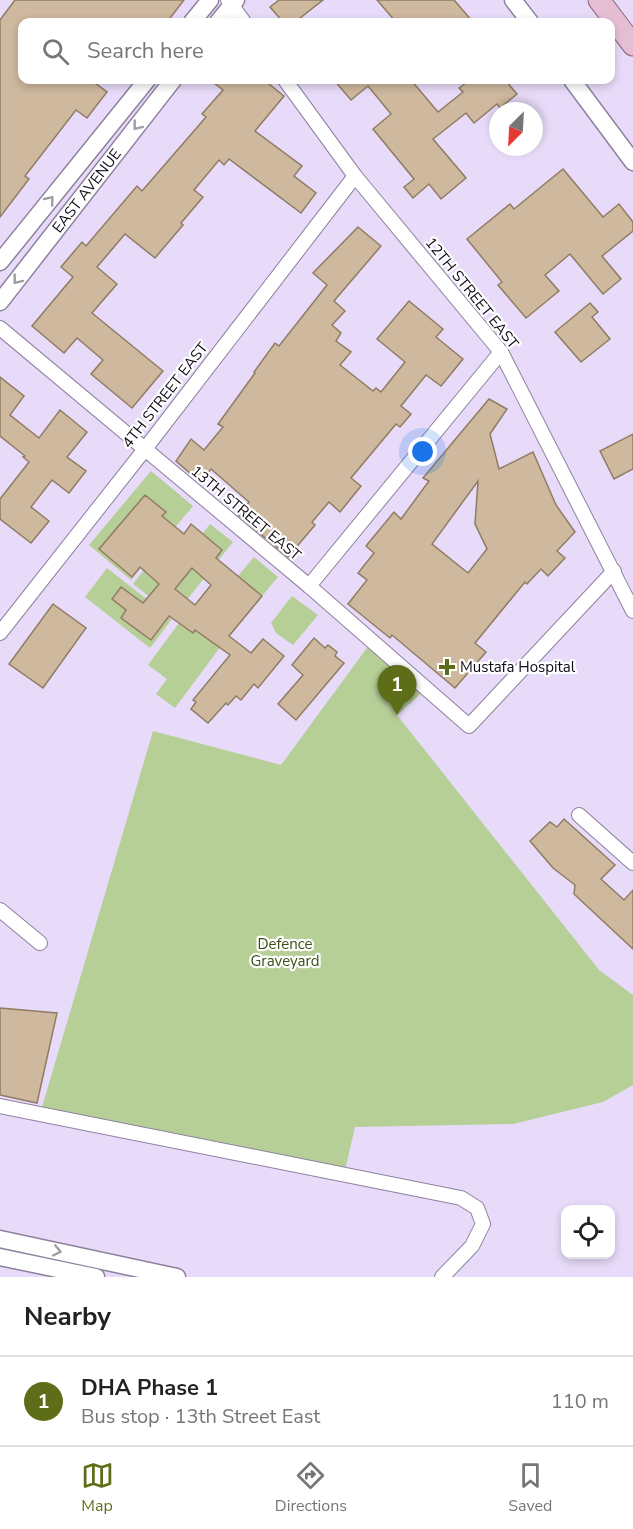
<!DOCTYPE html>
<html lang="en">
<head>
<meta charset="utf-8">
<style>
  body { margin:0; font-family:"Nunito Sans",sans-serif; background:#f2f2f2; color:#222 }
  .controls { position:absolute; right:18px; bottom:18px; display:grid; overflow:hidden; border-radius:12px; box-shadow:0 3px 9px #0003 }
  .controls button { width:54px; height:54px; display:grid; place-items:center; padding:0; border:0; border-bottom:2px solid #e0e0e0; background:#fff; color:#222; font:30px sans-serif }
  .compass { position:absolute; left:489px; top:102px; width:54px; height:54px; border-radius:50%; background:#fff; box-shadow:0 3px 9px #0003; rotate:204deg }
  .you { position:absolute; left:423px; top:452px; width:21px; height:21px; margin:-15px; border:4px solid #fff; border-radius:50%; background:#1a73e8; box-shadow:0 0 0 9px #1a73e833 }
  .badge { display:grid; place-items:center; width:39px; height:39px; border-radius:50%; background:#5e6d18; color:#fff; font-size:20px; font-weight:700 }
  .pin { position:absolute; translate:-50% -50px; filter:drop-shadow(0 2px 3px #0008) }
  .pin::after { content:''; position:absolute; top:32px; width:21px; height:18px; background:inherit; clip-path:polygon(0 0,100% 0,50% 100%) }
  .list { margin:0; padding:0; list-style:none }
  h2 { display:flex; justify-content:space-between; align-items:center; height:78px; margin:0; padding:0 24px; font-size:26px }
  h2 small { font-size:20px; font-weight:400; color:#767676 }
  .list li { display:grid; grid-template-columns:39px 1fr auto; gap:18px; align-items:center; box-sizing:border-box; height:90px; padding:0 24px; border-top:2px solid #e0e0e0 }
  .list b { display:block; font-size:22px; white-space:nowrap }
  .list p { margin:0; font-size:20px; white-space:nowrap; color:#767676 }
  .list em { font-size:20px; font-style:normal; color:#767676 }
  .icon { flex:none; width:33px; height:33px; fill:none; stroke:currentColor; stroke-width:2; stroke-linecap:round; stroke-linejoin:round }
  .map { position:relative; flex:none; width:633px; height:1277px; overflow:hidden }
  .search { position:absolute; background:#fff; box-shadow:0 3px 9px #0003; left:18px; right:18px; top:18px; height:66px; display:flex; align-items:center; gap:15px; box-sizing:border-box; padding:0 21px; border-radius:12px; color:#767676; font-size:22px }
  .sheet { height:168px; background:#fff }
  nav { display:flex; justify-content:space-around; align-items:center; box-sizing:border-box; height:84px; border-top:2px solid #e0e0e0; background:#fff; font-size:16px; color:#767676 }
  nav a { display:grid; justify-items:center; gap:3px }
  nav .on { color:#5e6d18 }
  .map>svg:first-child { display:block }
</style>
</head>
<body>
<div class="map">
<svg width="633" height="1277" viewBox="0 0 633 1277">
  <rect width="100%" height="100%" fill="#e7dbf9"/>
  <g fill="#b6cf97">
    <path d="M 151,471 L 193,506 L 131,580 L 89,545 Z"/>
    <path d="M 191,524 L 203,533 L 210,524 L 233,542 L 174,616 L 133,584 L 164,544 L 171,549 Z"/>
    <path d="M 254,557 L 278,577 L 262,596 L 238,576 Z"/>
    <path d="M 107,568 L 172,619 L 150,648 L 85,597 Z"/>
    <path d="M 292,596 L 318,615 L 293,645 L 276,633 L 271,623 Z"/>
    <path d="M 179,623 L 192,633 L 195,630 L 224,642 L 175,708 L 156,694 L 167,679 L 148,665 Z"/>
    <path d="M 372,641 L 424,691 L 397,715 L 599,970 L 633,995 L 633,1085 L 603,1102 L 513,1124 L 355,1127 L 344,1175 L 40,1114 L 153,731 L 281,765 Z"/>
  </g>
  <g fill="#ceb89e" stroke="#907c63" stroke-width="1.5" fill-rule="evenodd">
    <path d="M 15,0 L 184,0 L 167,22 L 22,22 L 22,80 L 91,80 L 107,92 L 87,118 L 76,110 L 25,176 L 29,179 L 0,217 L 0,20 Z"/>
    <path d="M 279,0 L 323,0 L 295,22 L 283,22 L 270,7 Z"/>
    <path d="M 377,0 L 454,0 L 473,22 L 396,22 Z"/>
    <path d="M 210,80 L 264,80 L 284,96 L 255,131 L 302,166 L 294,176 L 316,193 L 301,213 L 229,159 L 224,165 L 219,160 L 194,190 L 203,197 L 181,223 L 183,225 L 155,258 L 125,234 L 97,267 L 117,284 L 92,313 L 163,371 L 132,408 L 91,374 L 103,360 L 77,338 L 64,353 L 32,326 L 73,277 L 61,267 L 82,242 L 86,246 L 137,186 L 142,191 L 206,117 L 202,114 L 223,90 Z"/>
    <path d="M 334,80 L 411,80 L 438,112 L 463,92 L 459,88 L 470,80 L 505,80 L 517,94 L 500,108 L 497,104 L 474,123 L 466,113 L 433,139 L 466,178 L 441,199 L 429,184 L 413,198 L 404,187 L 414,179 L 373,129 L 391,114 L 368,86 L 351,100 Z"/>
    <path d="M 563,169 L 603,217 L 619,204 L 633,222 L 633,231 L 602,256 L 621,279 L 603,294 L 570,254 L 545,275 L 559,291 L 526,318 L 498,285 L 502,282 L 467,239 L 510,204 L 514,209 Z"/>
    <path d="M 358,227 L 381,246 L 334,301 L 345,311 L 332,325 L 341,333 L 336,341 L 351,352 L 340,365 L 373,391 L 376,388 L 381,392 L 405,362 L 377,339 L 409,301 L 443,329 L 436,337 L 463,359 L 441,386 L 426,375 L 401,406 L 411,414 L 400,427 L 396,424 L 351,478 L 361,486 L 340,512 L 329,502 L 312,522 L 315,525 L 288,557 L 238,515 L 249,502 L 211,469 L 200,482 L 176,461 L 191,439 L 204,450 L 223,427 L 218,424 L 255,373 L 254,372 L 275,343 L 279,346 L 327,285 L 313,273 Z"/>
    <path d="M 590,303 L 598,312 L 592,317 L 610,339 L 581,362 L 555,332 Z"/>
    <path d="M 0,377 L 24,396 L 10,415 L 39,438 L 60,410 L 87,432 L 67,457 L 86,471 L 69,493 L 52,480 L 31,507 L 49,521 L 31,543 L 0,519 L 0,499 L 29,462 L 23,457 L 25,456 L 0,436 Z"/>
    <path d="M 489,399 L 507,409 L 490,434 L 499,469 L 533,452 L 556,505 L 575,532 L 557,551 L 565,558 L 548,576 L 541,569 L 527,584 L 525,582 L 475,643 L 486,652 L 455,688 L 392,635 L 390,638 L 348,604 L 367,580 L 358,573 L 374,553 L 366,546 L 394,512 L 401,519 L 429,481 L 423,478 ZM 478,481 L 475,524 L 487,549 L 468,573 L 432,544 Z"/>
    <path d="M 633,434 L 633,469 L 614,479 L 600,451 Z"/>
    <path d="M 145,495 L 166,512 L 162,516 L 184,534 L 191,524 L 222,550 L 216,558 L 262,596 L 229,636 L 251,653 L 263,639 L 284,656 L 258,688 L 254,684 L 241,700 L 236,696 L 228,705 L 226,703 L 208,723 L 191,709 L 196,702 L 193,700 L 230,655 L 195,630 L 193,633 L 169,616 L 151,640 L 121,618 L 126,610 L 112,599 L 121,587 L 143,603 L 159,584 L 140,567 L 132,577 L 99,549 ZM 192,568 L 211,585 L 195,605 L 175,589 Z"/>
    <path d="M 53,604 L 86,628 L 43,688 L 9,664 Z"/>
    <path d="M 314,638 L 325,648 L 328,645 L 337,652 L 335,656 L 344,663 L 296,720 L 278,704 L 303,675 L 292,665 Z"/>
    <path d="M 564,819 L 615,865 L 601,879 L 624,900 L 633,890 L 633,949 L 574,894 L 575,885 L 553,868 L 530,841 L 550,822 L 557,827 Z"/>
    <path d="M 0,1008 L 57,1013 L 37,1103 L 0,1095 Z"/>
  </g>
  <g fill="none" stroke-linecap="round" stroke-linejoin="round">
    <g stroke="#8d819d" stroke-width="16">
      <g id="minor">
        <path d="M 228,0 L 244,22"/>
        <path d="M 285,80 L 355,176 L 501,352 L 633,611"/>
        <path d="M 0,328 L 309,586 L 469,726 L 614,571"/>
        <path d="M 309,586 L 501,352"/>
        <path d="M 0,633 L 145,449 L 355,176"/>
        <path d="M 579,815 L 633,863"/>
        <path d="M 0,910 L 40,943"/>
        <path d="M 0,1106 L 461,1198 L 477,1208 L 483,1224 L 472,1246 L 442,1277"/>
      </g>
    </g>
    <g stroke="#8d819d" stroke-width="19">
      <g id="tertiary">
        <path d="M 513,0 L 530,22"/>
        <path d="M 192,22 L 210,0"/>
        <path d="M 218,22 L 236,0"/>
        <path d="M 572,80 L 633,162"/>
        <path d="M 0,262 L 147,80"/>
        <path id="s1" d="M 0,302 L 173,80"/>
        <path d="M 0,1239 L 177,1277"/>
        <path d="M 0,1257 L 96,1277"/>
      </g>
    </g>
    <g stroke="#91637e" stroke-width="23">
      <path id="primary" d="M 599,0 L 633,45"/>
    </g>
    <use href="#minor" stroke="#fff" stroke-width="14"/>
    <use href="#tertiary" stroke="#fff" stroke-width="16"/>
    <use href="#primary" stroke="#e6bed3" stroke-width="21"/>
  </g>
  <defs><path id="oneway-chevron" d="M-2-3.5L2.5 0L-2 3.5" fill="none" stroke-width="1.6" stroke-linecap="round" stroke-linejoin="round" transform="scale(1.5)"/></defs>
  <g stroke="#9f9da1">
    <use href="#oneway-chevron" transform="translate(137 126) rotate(128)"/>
    <use href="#oneway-chevron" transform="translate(50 200) rotate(-51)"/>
    <use href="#oneway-chevron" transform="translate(17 280) rotate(128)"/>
    <use href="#oneway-chevron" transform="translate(57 1251) rotate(12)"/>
  </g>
  <path fill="#5e6d18" stroke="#fff" stroke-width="2" d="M444 658h6v6h6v6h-6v6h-6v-6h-6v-6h6z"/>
  <g text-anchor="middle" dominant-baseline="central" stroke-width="4.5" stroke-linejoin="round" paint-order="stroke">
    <g font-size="15" fill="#100b15" stroke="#fff">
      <text stroke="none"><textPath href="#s1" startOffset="141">EAST AVENUE</textPath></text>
      <text transform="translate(472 293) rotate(51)">12TH STREET EAST</text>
      <text transform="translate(165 395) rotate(-52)">4TH STREET EAST</text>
      <text transform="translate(246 513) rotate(40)">13TH STREET EAST</text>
    </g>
    <g font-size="15" fill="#100b15" stroke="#fff" text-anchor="start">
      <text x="460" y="667">Mustafa Hospital</text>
    </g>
    <g font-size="15" fill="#3a5013" stroke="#fff">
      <text x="285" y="944">Defence<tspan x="285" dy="17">Graveyard</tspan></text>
    </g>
  </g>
</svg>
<div class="controls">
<button><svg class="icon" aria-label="locate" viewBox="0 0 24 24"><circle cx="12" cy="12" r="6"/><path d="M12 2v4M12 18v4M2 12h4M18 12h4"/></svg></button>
</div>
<svg class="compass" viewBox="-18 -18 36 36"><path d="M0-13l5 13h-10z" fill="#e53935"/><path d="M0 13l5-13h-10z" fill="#767676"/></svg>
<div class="you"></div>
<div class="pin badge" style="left:397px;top:715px">1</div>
<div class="search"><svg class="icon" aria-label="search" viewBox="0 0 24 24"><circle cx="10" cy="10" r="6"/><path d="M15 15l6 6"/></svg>Search here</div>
</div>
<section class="sheet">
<h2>Nearby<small></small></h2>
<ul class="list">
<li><span class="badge">1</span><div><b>DHA Phase 1</b><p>Bus stop · 13th Street East</p></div><em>110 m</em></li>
</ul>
</section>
<nav>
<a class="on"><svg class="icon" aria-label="map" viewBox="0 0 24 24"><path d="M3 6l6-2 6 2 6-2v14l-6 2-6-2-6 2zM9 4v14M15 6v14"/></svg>Map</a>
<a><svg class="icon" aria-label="directions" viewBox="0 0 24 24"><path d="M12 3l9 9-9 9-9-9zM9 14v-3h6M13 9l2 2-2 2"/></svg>Directions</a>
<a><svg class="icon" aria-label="saved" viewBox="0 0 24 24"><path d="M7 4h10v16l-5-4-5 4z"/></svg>Saved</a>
</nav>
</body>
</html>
